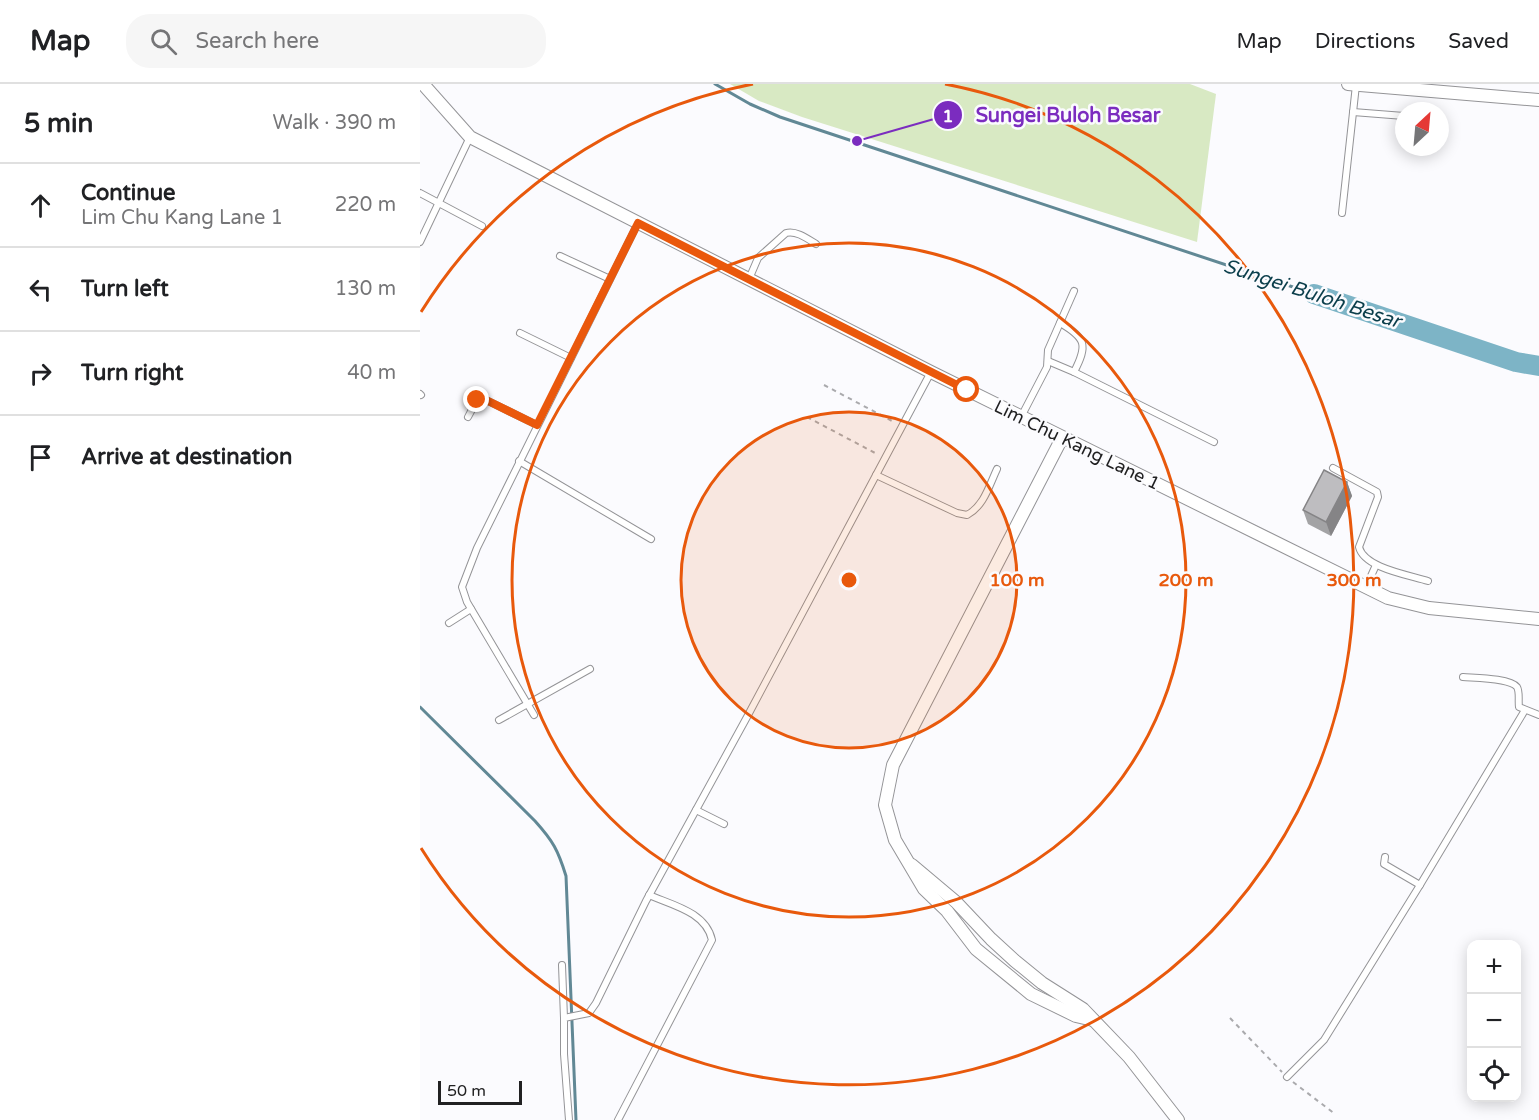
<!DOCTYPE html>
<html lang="en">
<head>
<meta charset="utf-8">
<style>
  body { margin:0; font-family:"Varela Round",sans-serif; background:#f6f6f6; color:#202124 }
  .controls { position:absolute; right:18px; bottom:18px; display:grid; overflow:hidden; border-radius:12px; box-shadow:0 3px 15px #0003 }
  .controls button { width:54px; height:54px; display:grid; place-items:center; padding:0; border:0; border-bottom:2px solid #e0e0e0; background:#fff; color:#202124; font:30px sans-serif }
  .compass { position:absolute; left:975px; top:18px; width:54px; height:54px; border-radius:50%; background:#fff; box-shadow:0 3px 15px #0003; rotate:26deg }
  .scale { position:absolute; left:18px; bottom:15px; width:84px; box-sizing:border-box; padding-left:6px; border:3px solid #212122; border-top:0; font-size:16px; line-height:21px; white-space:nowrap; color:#212122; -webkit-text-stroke:4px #fbfbfe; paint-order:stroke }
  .stop { position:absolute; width:18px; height:18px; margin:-14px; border:4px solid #ea580c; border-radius:50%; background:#fff }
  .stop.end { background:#ea580c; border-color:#fff; box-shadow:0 2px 6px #0008 }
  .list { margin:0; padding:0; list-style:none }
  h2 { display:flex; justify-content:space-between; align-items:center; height:78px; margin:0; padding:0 24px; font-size:26px }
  h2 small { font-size:20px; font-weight:400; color:#757577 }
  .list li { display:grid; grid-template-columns:39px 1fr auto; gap:18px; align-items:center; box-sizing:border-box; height:84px; padding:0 24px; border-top:2px solid #e0e0e0 }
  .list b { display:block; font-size:22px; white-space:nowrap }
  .list p { margin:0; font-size:20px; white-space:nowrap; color:#757577 }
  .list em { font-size:20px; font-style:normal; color:#757577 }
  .icon { flex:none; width:33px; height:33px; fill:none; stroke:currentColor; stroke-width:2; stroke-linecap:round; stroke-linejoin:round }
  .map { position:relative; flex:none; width:1119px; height:1036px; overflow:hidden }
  header { display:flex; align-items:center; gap:36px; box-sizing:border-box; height:84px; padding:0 30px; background:#fff; border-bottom:2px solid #e0e0e0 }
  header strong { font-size:28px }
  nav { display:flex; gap:33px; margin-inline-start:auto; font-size:21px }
  .search { width:420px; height:54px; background:#f6f6f6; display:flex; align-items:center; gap:15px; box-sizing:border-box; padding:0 21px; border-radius:24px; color:#757577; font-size:22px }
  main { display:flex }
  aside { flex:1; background:#fff }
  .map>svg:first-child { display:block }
</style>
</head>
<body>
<header>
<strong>Map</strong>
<div class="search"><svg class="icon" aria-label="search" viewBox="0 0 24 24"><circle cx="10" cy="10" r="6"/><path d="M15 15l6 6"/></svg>Search here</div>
<nav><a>Map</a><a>Directions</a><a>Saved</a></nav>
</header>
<main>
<aside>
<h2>5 min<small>Walk · 390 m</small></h2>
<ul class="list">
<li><svg class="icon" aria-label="ahead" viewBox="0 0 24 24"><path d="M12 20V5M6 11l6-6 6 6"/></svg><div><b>Continue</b><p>Lim Chu Kang Lane 1</p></div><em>220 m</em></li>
<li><svg class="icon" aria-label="left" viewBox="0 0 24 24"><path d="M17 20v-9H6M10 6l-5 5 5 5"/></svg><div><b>Turn left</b></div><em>130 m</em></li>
<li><svg class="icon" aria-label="right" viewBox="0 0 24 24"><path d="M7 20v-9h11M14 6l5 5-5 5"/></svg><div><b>Turn right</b></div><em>40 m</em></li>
<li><svg class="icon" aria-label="arrive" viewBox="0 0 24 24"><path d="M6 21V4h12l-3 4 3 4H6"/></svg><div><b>Arrive at destination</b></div></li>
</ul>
</aside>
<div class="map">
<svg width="1119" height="1036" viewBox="0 0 1119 1036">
  <rect width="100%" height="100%" fill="#fbfbfe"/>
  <path fill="#d8e9c3" d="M 310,0 L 770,0 L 796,10 L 777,158 L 382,33 L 339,17 Z"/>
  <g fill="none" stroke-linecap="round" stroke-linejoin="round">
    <g stroke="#618895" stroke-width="3">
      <path d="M 295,0 L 330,20 L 360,33 L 894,210"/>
      <path d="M 0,623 L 115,737 C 133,757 138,766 146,792 L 156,1036"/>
    </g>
    <path stroke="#7db4c6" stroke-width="20" d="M 894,210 L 1096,278 L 1119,282"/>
    <g stroke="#949497" stroke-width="8">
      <g id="lane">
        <path d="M 933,28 L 984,32"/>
        <path d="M 0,109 L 62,142"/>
        <path d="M 922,129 L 936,1"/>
        <path d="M 0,158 L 50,53"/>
        <path d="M 140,172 L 190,195"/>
        <path d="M 329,195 L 338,174 L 366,149 C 376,146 388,155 396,160"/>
        <path d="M 640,239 C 666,254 668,261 654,288"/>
        <path d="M 100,249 L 151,274"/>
        <path d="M 628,277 L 654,288 L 794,358"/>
        <path d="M 0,310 L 1,311"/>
        <path d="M 48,333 L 57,316 L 62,314 L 117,341"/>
        <path d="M 601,333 L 627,283 L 628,266 L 654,207"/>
        <path d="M 99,377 L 231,455"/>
        <path d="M 913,384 L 957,408 L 958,413 L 939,463 C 944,484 989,491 1008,497"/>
        <path d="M 456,391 L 537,429 L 547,431 C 564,422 569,402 577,385"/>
        <path d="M 946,503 L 956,481"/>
        <path d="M 29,539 L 51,525"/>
        <path d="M 1043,593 C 1055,594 1090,594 1097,603 C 1100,608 1098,617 1099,623 L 1119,631"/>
        <path d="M 114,631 L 47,518 L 42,503 L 57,464 L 218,139"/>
        <path d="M 79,636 L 170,585"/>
        <path d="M 276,726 L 304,740"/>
        <path d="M 965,773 L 964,780 L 1000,801"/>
        <path d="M 142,881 L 144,934"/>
        <path d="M 867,993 L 904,956 L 1000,801 L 1105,626"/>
        <path d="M 149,1036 L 144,970 L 144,934 L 169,929 L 176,919 L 226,817 L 327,633 L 511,288"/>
        <path d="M 198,1036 L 292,856 C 286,828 252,821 229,811"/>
      </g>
    </g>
    <g stroke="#949497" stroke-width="14">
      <g id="street">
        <path d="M 3,0 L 50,53 L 511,288 L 968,514 L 1009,524 L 1119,535"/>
        <path d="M 928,0 L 1119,16"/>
        <path d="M 642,354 L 473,681 L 465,721 L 475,756 L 504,805 L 527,827 L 556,865 L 611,910 L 656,932 L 673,936"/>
        <path d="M 492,781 L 536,818 L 571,855 L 595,877 L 622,899 L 663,925 L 709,973 L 758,1036"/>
      </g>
    </g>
    <g stroke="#aaaaad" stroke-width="2" stroke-dasharray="4.5 4.5" stroke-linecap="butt">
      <path d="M 404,301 L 474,338"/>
      <path d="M 387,333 L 457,370"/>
      <path d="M 810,934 L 862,988"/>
      <path d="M 873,998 L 915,1030"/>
    </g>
    <use href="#lane" stroke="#fff" stroke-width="6"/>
    <use href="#street" stroke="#fff" stroke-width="12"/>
  </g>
  <path fill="#a3a3a5" d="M 927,398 L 932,412 L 911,452 L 888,440 L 883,426 Z"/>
  <path fill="#858486" d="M 927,398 L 932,412 L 911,452 L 906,438 Z"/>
  <path fill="#bebdc0" stroke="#858486" stroke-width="1.5" d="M 904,386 L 927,398 L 906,438 L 883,426 Z"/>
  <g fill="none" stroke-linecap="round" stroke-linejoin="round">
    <path stroke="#ea580c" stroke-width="8" d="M 57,316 L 62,314 L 117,341 L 218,139 L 547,306"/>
  </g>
  <circle cx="429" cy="496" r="168" fill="#e8590c" fill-opacity=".12"/>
  <g fill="none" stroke="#e8590c" stroke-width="3">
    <circle cx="429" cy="496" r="168"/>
    <circle cx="429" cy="496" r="337"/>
    <path d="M1 228A505 505 0 0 1 333 0M525 0A505 505 0 1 1 1 764"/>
  </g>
  <g text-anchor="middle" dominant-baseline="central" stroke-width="5" stroke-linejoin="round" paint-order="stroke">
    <g font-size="18" fill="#212122" stroke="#fbfbfe">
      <text transform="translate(657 361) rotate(26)">Lim Chu Kang Lane 1</text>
    </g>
    <g font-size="20" font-style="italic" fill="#0b3e4b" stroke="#fbfbfe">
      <text transform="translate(892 210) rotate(18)">Sungei Buloh Besar</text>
    </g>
  </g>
  <circle cx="429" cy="496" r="9" fill="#e8590c" stroke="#fbfbfe" stroke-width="3"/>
  <g font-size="18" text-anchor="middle" font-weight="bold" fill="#e8590c" stroke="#fbfbfe" stroke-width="5" stroke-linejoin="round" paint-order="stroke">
    <text x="597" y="502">100 m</text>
    <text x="766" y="502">200 m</text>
    <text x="934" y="502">300 m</text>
  </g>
  <path fill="none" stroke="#7b2cbf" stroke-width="2" d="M437 57L528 31"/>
  <g fill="#7b2cbf" stroke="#fbfbfe" stroke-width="2">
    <circle cx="437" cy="57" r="6"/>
    <circle cx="528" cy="31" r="15"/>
  </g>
  <g font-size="18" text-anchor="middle" font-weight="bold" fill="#fff">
    <text x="528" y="38">1</text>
  </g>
  <g font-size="20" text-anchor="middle" font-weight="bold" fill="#7b2cbf" stroke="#fbfbfe" stroke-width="5" stroke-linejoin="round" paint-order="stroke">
    <text x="648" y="38">Sungei Buloh Besar</text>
  </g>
</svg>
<div class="controls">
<button>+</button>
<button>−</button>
<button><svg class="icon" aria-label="locate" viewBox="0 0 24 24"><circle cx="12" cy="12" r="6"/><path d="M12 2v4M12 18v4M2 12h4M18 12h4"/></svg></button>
</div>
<svg class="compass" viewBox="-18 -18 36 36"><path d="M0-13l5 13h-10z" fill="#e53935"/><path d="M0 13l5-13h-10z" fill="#757577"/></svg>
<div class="scale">50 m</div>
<div class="stop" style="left:547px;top:306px"></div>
<div class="stop end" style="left:57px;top:316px"></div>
</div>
</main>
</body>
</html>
